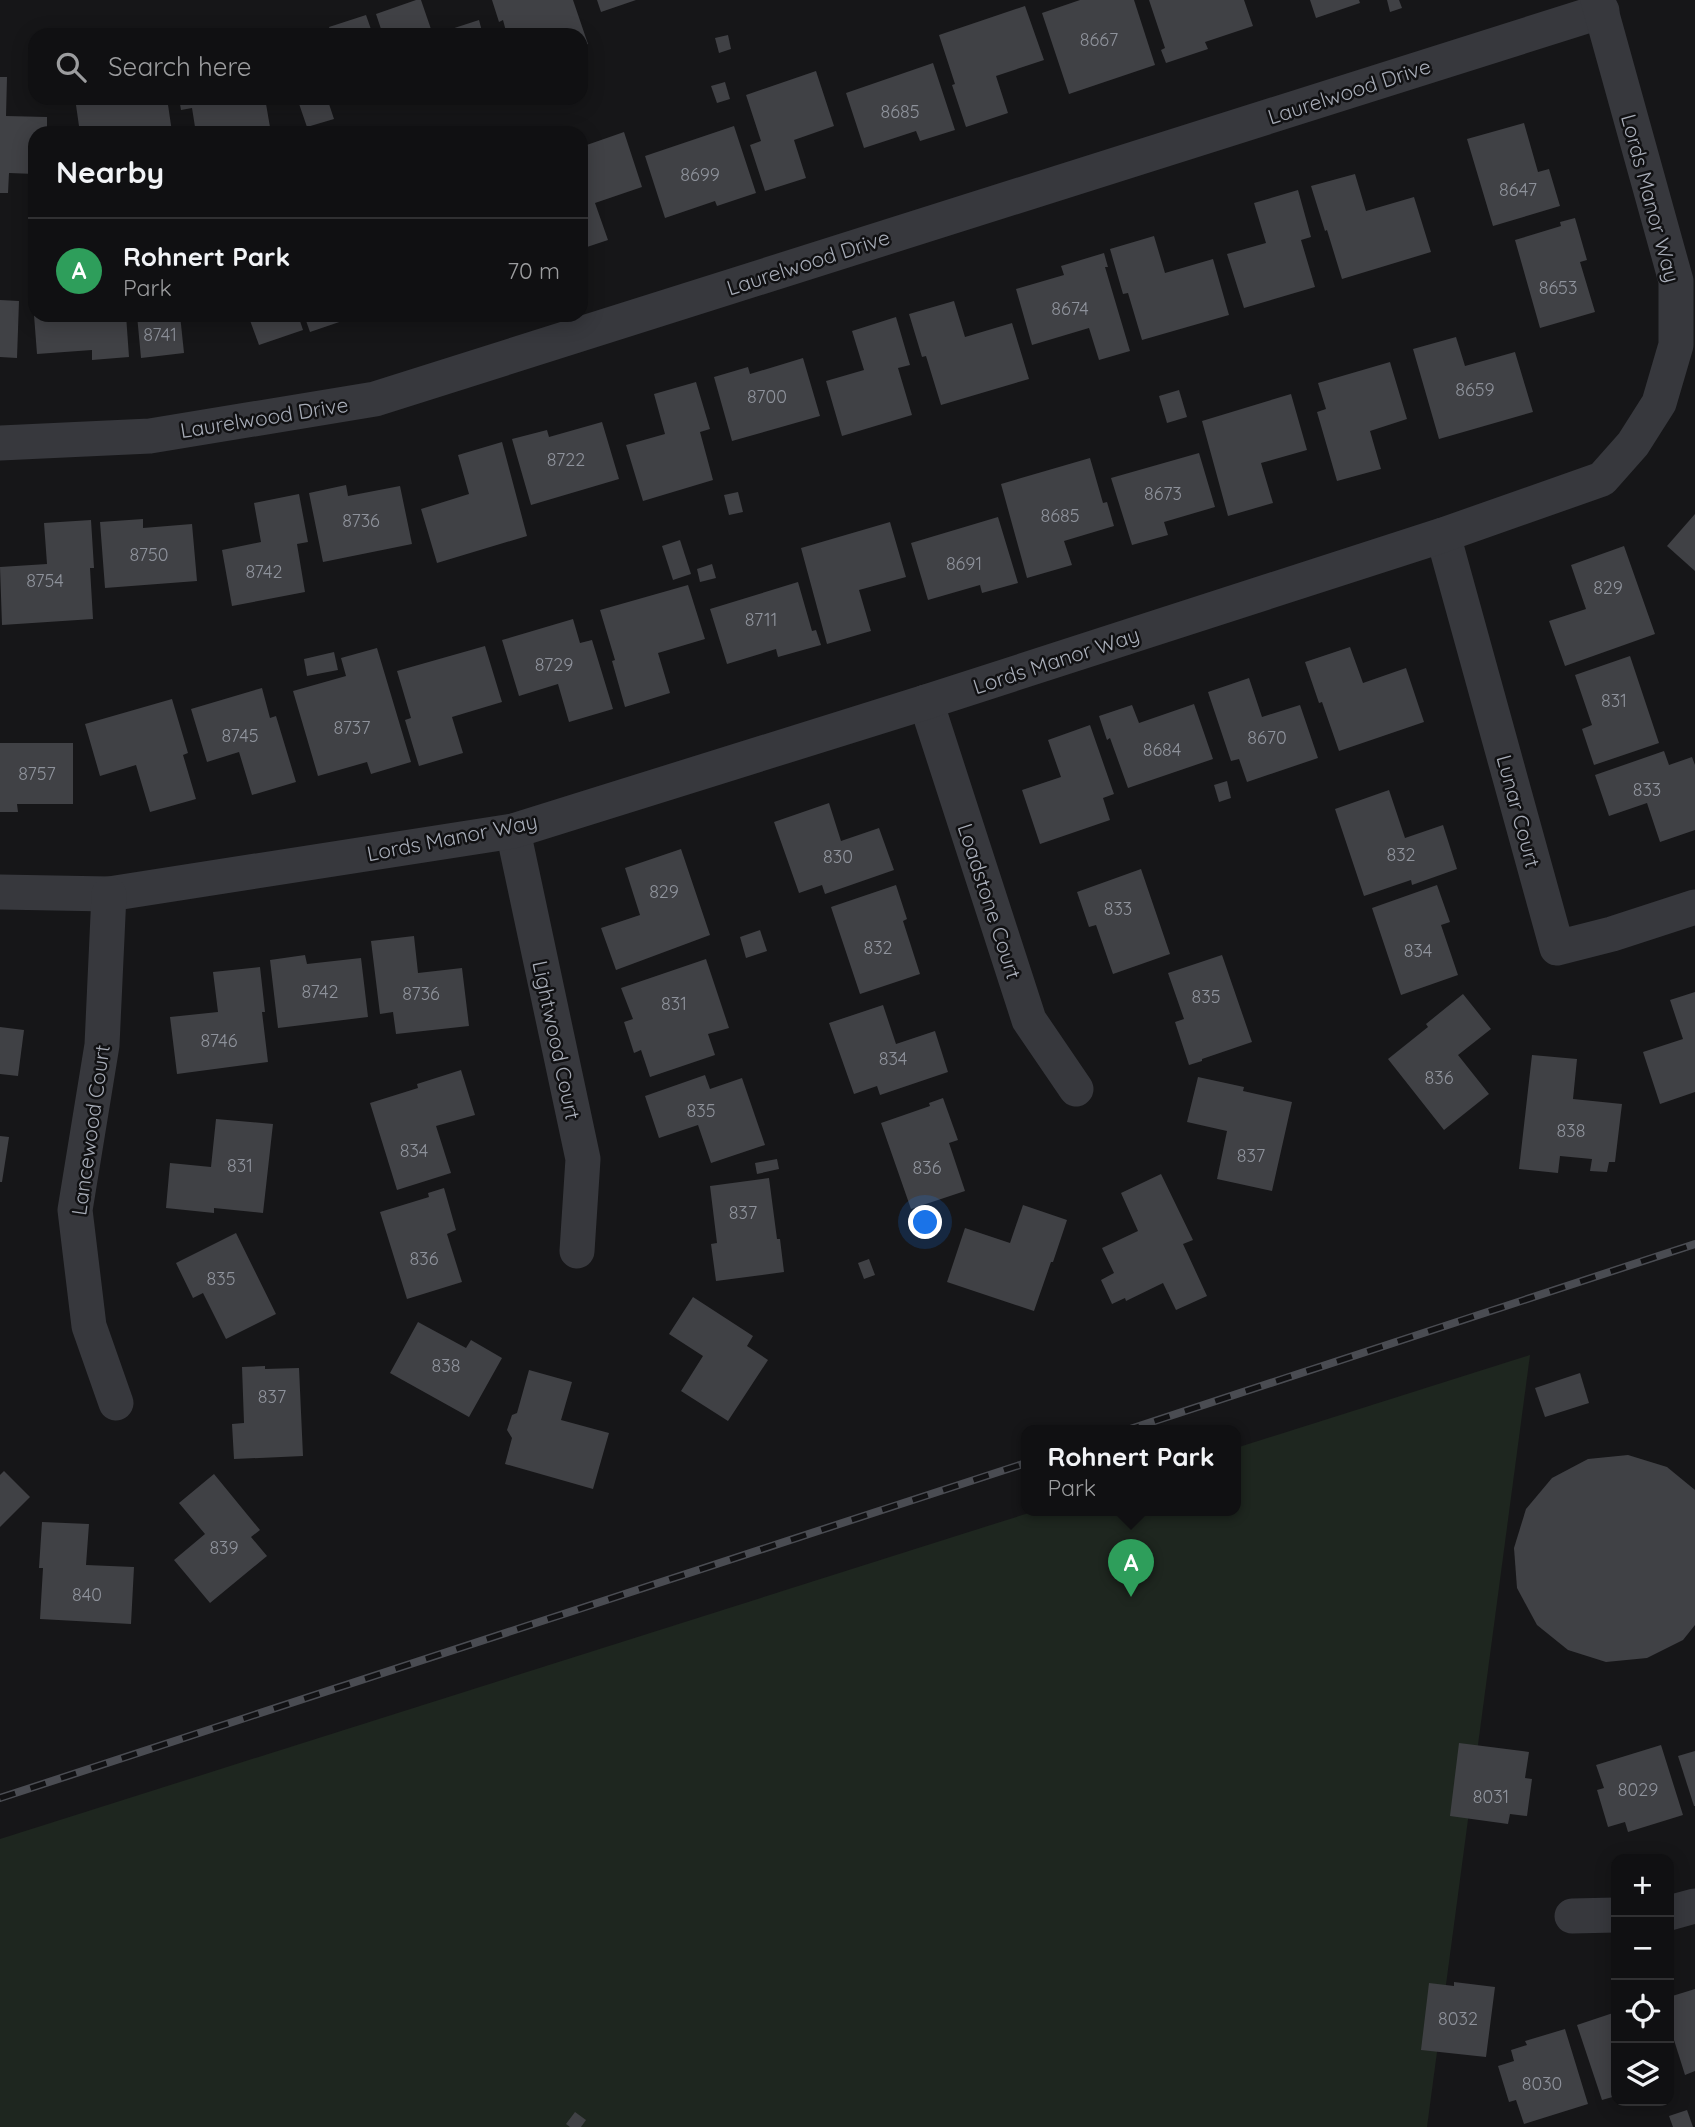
<!DOCTYPE html>
<html lang="en">
<head>
<meta charset="utf-8">
<style>
  body { margin:0; font-family:Quicksand,sans-serif; background:#19191b; color:#f1f3f6 }
  .controls { position:absolute; right:21px; bottom:21px; display:grid; overflow:hidden; border-radius:14px; box-shadow:0 4px 18px #0003 }
  .controls button { width:63px; height:63px; display:grid; place-items:center; padding:0; border:0; border-bottom:2px solid #303032; background:#101012; color:#f1f3f6; font:35px sans-serif }
  .you { position:absolute; left:926px; top:1223px; width:24px; height:24px; margin:-18px; border:5px solid #fff; border-radius:50%; background:#1a73e8; box-shadow:0 0 0 10px #1a73e833 }
  .badge { display:grid; place-items:center; width:46px; height:46px; border-radius:50%; background:#db2777; color:#fff; font-size:23px; font-weight:700 }
  .pin { position:absolute; translate:-50% -58px; filter:drop-shadow(0 2px 4px #0008) }
  .pin::after { content:''; position:absolute; top:37px; width:24px; height:21px; background:inherit; clip-path:polygon(0 0,100% 0,50% 100%) }
  .popup { position:absolute; left:1021px; top:1425px; width:220px; height:91px; box-sizing:border-box; display:grid; place-content:center; border-radius:14px; background:#101012; filter:drop-shadow(0 2px 5px #0005); font-size:23px; white-space:nowrap; color:#9c9d9f }
  .popup b { font-size:26px; color:#f1f3f6 }
  .popup::after { content:''; position:absolute; left:50%; top:100%; margin-left:-14px; border:14px solid transparent; border-top-color:#101012 }
  .list { margin:0; padding:0; list-style:none }
  h2 { display:flex; justify-content:space-between; align-items:center; height:91px; margin:0; padding:0 28px; font-size:30px }
  h2 small { font-size:23px; font-weight:400; color:#9c9d9f }
  .list li { display:grid; grid-template-columns:46px 1fr auto; gap:21px; align-items:center; box-sizing:border-box; height:105px; padding:0 28px; border-top:2px solid #303032 }
  .list b { display:block; font-size:26px; white-space:nowrap }
  .list p { margin:0; font-size:23px; white-space:nowrap; color:#9c9d9f }
  .list em { font-size:23px; font-style:normal; color:#9c9d9f }
  .icon { flex:none; width:38px; height:38px; fill:none; stroke:currentColor; stroke-width:2; stroke-linecap:round; stroke-linejoin:round }
  .map { position:relative; flex:none; width:1695px; height:2127px; overflow:hidden }
  .search { position:absolute; background:#101012; box-shadow:0 4px 18px #0003; left:28px; top:28px; width:560px; height:77px; display:flex; align-items:center; gap:18px; box-sizing:border-box; padding:0 24px; border-radius:21px; color:#9c9d9f; font-size:26px }
  .panel { position:absolute; background:#101012; box-shadow:0 4px 18px #0003; left:28px; top:126px; width:560px; height:196px; border-radius:21px }
  .map>svg:first-child { display:block }
</style>
</head>
<body>
<div class="map">
<svg width="1695" height="2127" viewBox="0 0 1695 2127">
  <rect width="100%" height="100%" fill="#161618"/>
  <path fill="#1e261f" d="M 1530,1355 L 1427,2127 L 0,2127 L 0,1839 L 1035,1511 L 1236,1511 L 1236,1448 Z"/>
  <g fill="#404145">
    <path d="M 416,0 L 421,0 L 433,35 L 383,35 L 376,14 Z"/>
    <path d="M 492,0 L 573,0 L 588,44 L 581,47 L 581,35 L 507,35 L 503,20 L 499,22 Z"/>
    <path d="M 597,0 L 636,0 L 601,12 Z"/>
    <path d="M 1080,0 L 1134,0 L 1155,65 L 1069,94 L 1042,13 Z"/>
    <path d="M 1149,0 L 1244,0 L 1253,26 L 1205,42 L 1208,49 L 1166,63 L 1161,50 L 1165,48 Z"/>
    <path d="M 1310,0 L 1359,0 L 1360,3 L 1316,18 Z"/>
    <path d="M 1387,0 L 1399,0 L 1402,8 L 1390,12 Z"/>
    <path d="M 1025,6 L 1044,60 L 996,76 L 1008,113 L 966,127 L 952,85 L 955,84 L 939,35 Z"/>
    <path d="M 366,15 L 373,35 L 332,35 L 329,27 Z"/>
    <path d="M 479,20 L 483,35 L 436,35 L 436,34 Z"/>
    <path d="M 728,35 L 731,49 L 719,53 L 715,38 Z"/>
    <path d="M 933,63 L 955,130 L 920,141 L 916,131 L 864,148 L 846,93 Z"/>
    <path d="M 816,71 L 834,126 L 794,140 L 806,178 L 765,191 L 750,145 L 761,141 L 746,95 Z"/>
    <path d="M 0,77 L 7,77 L 6,116 L 47,117 L 47,133 L 35,133 L 35,174 L 9,173 L 8,193 L 0,193 Z"/>
    <path d="M 725,82 L 730,99 L 717,103 L 711,86 Z"/>
    <path d="M 75,98 L 167,98 L 172,132 L 80,133 Z"/>
    <path d="M 179,98 L 265,98 L 271,133 L 196,133 L 192,108 L 181,110 Z"/>
    <path d="M 297,98 L 327,98 L 334,119 L 307,127 Z"/>
    <path d="M 1524,123 L 1538,172 L 1549,169 L 1560,206 L 1493,226 L 1467,139 Z"/>
    <path d="M 734,126 L 756,193 L 717,206 L 715,201 L 665,218 L 645,156 Z"/>
    <path d="M 624,132 L 642,187 L 595,203 L 608,240 L 581,249 L 581,147 Z"/>
    <path d="M 1355,174 L 1366,211 L 1414,197 L 1431,252 L 1342,279 L 1327,230 L 1325,231 L 1311,186 Z"/>
    <path d="M 1298,190 L 1311,237 L 1301,240 L 1315,287 L 1244,308 L 1227,254 L 1266,243 L 1254,203 Z"/>
    <path d="M 1575,218 L 1587,260 L 1580,262 L 1595,312 L 1540,328 L 1515,240 L 1561,226 L 1560,222 Z"/>
    <path d="M 1154,236 L 1165,273 L 1213,259 L 1229,315 L 1142,340 L 1128,293 L 1123,294 L 1110,249 Z"/>
    <path d="M 1104,253 L 1108,267 L 1105,267 L 1130,351 L 1099,360 L 1089,328 L 1032,345 L 1016,289 L 1064,275 L 1061,266 Z"/>
    <path d="M 0,300 L 19,301 L 17,358 L 0,357 Z"/>
    <path d="M 954,301 L 965,337 L 1012,323 L 1029,379 L 941,405 L 926,356 L 922,357 L 909,314 Z"/>
    <path d="M 34,315 L 126,315 L 129,357 L 92,360 L 92,350 L 37,354 Z"/>
    <path d="M 137,315 L 180,315 L 184,353 L 141,358 Z"/>
    <path d="M 248,315 L 298,315 L 303,330 L 259,345 Z"/>
    <path d="M 304,315 L 353,315 L 354,317 L 310,332 Z"/>
    <path d="M 896,317 L 910,365 L 898,368 L 912,415 L 842,436 L 826,381 L 864,370 L 852,331 Z"/>
    <path d="M 1456,337 L 1465,366 L 1515,352 L 1533,412 L 1439,439 L 1413,349 Z"/>
    <path d="M 803,358 L 820,416 L 732,441 L 714,377 L 748,367 L 750,374 Z"/>
    <path d="M 1390,362 L 1407,419 L 1370,431 L 1381,469 L 1337,481 L 1317,412 L 1326,409 L 1318,383 Z"/>
    <path d="M 696,382 L 710,429 L 700,432 L 713,480 L 643,501 L 626,445 L 665,434 L 654,394 Z"/>
    <path d="M 1179,390 L 1187,417 L 1167,423 L 1159,396 Z"/>
    <path d="M 1291,394 L 1307,450 L 1261,463 L 1273,503 L 1228,516 L 1202,421 Z"/>
    <path d="M 602,422 L 619,479 L 531,505 L 512,439 L 547,430 L 549,437 Z"/>
    <path d="M 502,442 L 527,536 L 437,563 L 421,509 L 469,494 L 458,455 Z"/>
    <path d="M 1199,453 L 1215,507 L 1164,522 L 1168,535 L 1132,545 L 1111,478 Z"/>
    <path d="M 1090,458 L 1103,503 L 1107,502 L 1114,526 L 1064,541 L 1072,565 L 1027,578 L 1001,484 Z"/>
    <path d="M 346,485 L 348,496 L 400,486 L 412,544 L 323,562 L 309,493 Z"/>
    <path d="M 738,492 L 743,512 L 729,515 L 724,495 Z"/>
    <path d="M 299,494 L 308,542 L 297,544 L 305,592 L 232,606 L 222,550 L 261,542 L 254,503 Z"/>
    <path d="M 1695,514 L 1695,571 L 1667,546 Z"/>
    <path d="M 998,517 L 1018,583 L 982,593 L 980,585 L 928,600 L 911,543 Z"/>
    <path d="M 143,519 L 143,528 L 192,524 L 197,581 L 105,588 L 100,522 Z"/>
    <path d="M 91,520 L 94,568 L 90,568 L 93,619 L 2,625 L 0,567 L 47,564 L 44,523 Z"/>
    <path d="M 890,522 L 906,577 L 859,590 L 871,631 L 827,644 L 801,548 Z"/>
    <path d="M 680,540 L 691,574 L 673,580 L 662,546 Z"/>
    <path d="M 1624,546 L 1655,634 L 1565,666 L 1549,621 L 1586,609 L 1571,565 Z"/>
    <path d="M 712,564 L 716,578 L 700,582 L 697,569 Z"/>
    <path d="M 798,582 L 812,631 L 816,630 L 821,645 L 778,657 L 776,649 L 727,664 L 710,609 Z"/>
    <path d="M 688,585 L 705,639 L 658,653 L 670,693 L 625,707 L 612,661 L 615,660 L 600,610 Z"/>
    <path d="M 573,619 L 580,643 L 592,640 L 613,709 L 569,722 L 558,684 L 519,696 L 502,640 Z"/>
    <path d="M 485,646 L 502,702 L 452,717 L 463,753 L 419,766 L 405,720 L 411,718 L 397,671 Z"/>
    <path d="M 1350,647 L 1363,683 L 1406,668 L 1424,722 L 1339,751 L 1322,702 L 1319,703 L 1305,662 Z"/>
    <path d="M 377,648 L 411,762 L 371,774 L 367,762 L 318,776 L 293,691 L 346,676 L 341,658 Z"/>
    <path d="M 334,652 L 338,670 L 307,676 L 304,659 Z"/>
    <path d="M 1630,656 L 1659,743 L 1594,765 L 1582,729 L 1592,725 L 1575,675 Z"/>
    <path d="M 1249,678 L 1262,717 L 1300,705 L 1318,758 L 1247,782 L 1239,759 L 1231,761 L 1208,692 Z"/>
    <path d="M 262,688 L 270,718 L 276,716 L 296,782 L 252,795 L 239,752 L 207,762 L 191,709 Z"/>
    <path d="M 172,699 L 188,753 L 183,755 L 196,799 L 150,812 L 136,765 L 100,776 L 85,724 Z"/>
    <path d="M 1194,704 L 1213,759 L 1128,788 L 1110,738 L 1107,740 L 1099,716 L 1132,705 L 1139,723 Z"/>
    <path d="M 1090,725 L 1114,794 L 1103,798 L 1110,820 L 1040,844 L 1022,790 L 1061,777 L 1048,740 Z"/>
    <path d="M 0,743 L 73,743 L 73,804 L 17,804 L 18,812 L 0,812 Z"/>
    <path d="M 1664,751 L 1669,765 L 1692,757 L 1695,765 L 1695,830 L 1660,842 L 1647,803 L 1609,816 L 1595,775 Z"/>
    <path d="M 1227,781 L 1231,798 L 1219,802 L 1214,785 Z"/>
    <path d="M 1389,790 L 1405,838 L 1443,825 L 1457,869 L 1412,885 L 1411,880 L 1364,896 L 1335,809 Z"/>
    <path d="M 829,803 L 841,841 L 879,828 L 894,870 L 825,894 L 822,885 L 799,893 L 774,822 Z"/>
    <path d="M 681,849 L 710,935 L 616,970 L 601,928 L 640,915 L 625,868 Z"/>
    <path d="M 1141,869 L 1170,954 L 1113,974 L 1096,925 L 1089,927 L 1077,892 Z"/>
    <path d="M 896,885 L 907,919 L 903,921 L 920,974 L 860,994 L 831,907 Z"/>
    <path d="M 1437,885 L 1450,922 L 1441,925 L 1458,975 L 1401,995 L 1372,908 Z"/>
    <path d="M 760,930 L 767,951 L 746,958 L 740,937 Z"/>
    <path d="M 414,936 L 418,973 L 462,968 L 469,1026 L 396,1034 L 393,1012 L 380,1014 L 371,941 Z"/>
    <path d="M 305,955 L 307,964 L 361,958 L 368,1017 L 278,1028 L 270,960 Z"/>
    <path d="M 1222,955 L 1252,1042 L 1202,1059 L 1202,1061 L 1189,1065 L 1175,1022 L 1184,1019 L 1168,973 Z"/>
    <path d="M 706,959 L 729,1028 L 708,1034 L 715,1055 L 650,1077 L 641,1050 L 634,1053 L 624,1022 L 633,1019 L 621,988 Z"/>
    <path d="M 260,967 L 265,1012 L 262,1012 L 268,1062 L 177,1074 L 170,1017 L 218,1012 L 213,972 Z"/>
    <path d="M 1695,992 L 1695,1092 L 1660,1104 L 1643,1052 L 1683,1039 L 1670,1000 Z"/>
    <path d="M 1463,994 L 1491,1029 L 1458,1055 L 1489,1094 L 1444,1130 L 1388,1059 L 1428,1027 L 1426,1024 Z"/>
    <path d="M 883,1005 L 896,1044 L 935,1031 L 948,1072 L 880,1095 L 877,1086 L 854,1094 L 829,1023 Z"/>
    <path d="M 0,1027 L 24,1030 L 18,1076 L 0,1074 Z"/>
    <path d="M 1532,1055 L 1577,1059 L 1573,1099 L 1622,1104 L 1615,1162 L 1609,1162 L 1607,1172 L 1590,1171 L 1592,1159 L 1560,1156 L 1558,1173 L 1519,1169 Z"/>
    <path d="M 461,1070 L 475,1115 L 436,1126 L 451,1173 L 397,1190 L 370,1103 L 418,1088 L 417,1084 Z"/>
    <path d="M 705,1075 L 710,1089 L 742,1078 L 765,1145 L 711,1163 L 698,1125 L 659,1138 L 645,1096 Z"/>
    <path d="M 1198,1077 L 1244,1087 L 1243,1091 L 1292,1102 L 1272,1191 L 1217,1179 L 1227,1131 L 1187,1122 Z"/>
    <path d="M 943,1098 L 958,1140 L 949,1143 L 965,1191 L 911,1209 L 881,1123 L 930,1106 L 929,1103 Z"/>
    <path d="M 216,1119 L 273,1124 L 263,1213 L 214,1208 L 214,1213 L 166,1208 L 170,1163 L 211,1167 Z"/>
    <path d="M 0,1136 L 9,1137 L 2,1182 L 0,1182 Z"/>
    <path d="M 777,1159 L 779,1169 L 757,1174 L 755,1163 Z"/>
    <path d="M 1161,1174 L 1193,1240 L 1183,1244 L 1207,1296 L 1176,1310 L 1163,1283 L 1126,1301 L 1125,1298 L 1112,1304 L 1101,1280 L 1114,1273 L 1102,1248 L 1138,1231 L 1121,1193 Z"/>
    <path d="M 769,1178 L 777,1239 L 780,1239 L 784,1272 L 716,1281 L 711,1244 L 717,1243 L 710,1186 Z"/>
    <path d="M 444,1188 L 456,1230 L 447,1234 L 462,1282 L 407,1299 L 380,1212 L 429,1197 L 428,1193 Z"/>
    <path d="M 1023,1205 L 1067,1220 L 1053,1262 L 1051,1262 L 1034,1311 L 947,1282 L 965,1228 L 1010,1243 Z"/>
    <path d="M 236,1233 L 276,1314 L 226,1339 L 203,1293 L 193,1298 L 176,1263 Z"/>
    <path d="M 869,1259 L 875,1275 L 864,1279 L 858,1263 Z"/>
    <path d="M 693,1297 L 753,1336 L 747,1346 L 768,1360 L 728,1421 L 681,1391 L 703,1356 L 669,1334 Z"/>
    <path d="M 418,1322 L 466,1348 L 471,1340 L 502,1358 L 469,1417 L 390,1373 Z"/>
    <path d="M 265,1366 L 265,1369 L 299,1368 L 303,1456 L 234,1459 L 232,1424 L 244,1423 L 242,1367 Z"/>
    <path d="M 529,1370 L 572,1382 L 561,1420 L 609,1433 L 593,1489 L 505,1464 L 512,1438 L 507,1430 L 512,1415 L 517,1413 Z"/>
    <path d="M 1580,1373 L 1589,1403 L 1545,1417 L 1535,1388 Z"/>
    <path d="M 1628,1455 L 1667,1467 L 1695,1490 L 1695,1625 L 1683,1640 L 1647,1658 L 1606,1662 L 1568,1650 L 1537,1625 L 1517,1588 L 1514,1548 L 1526,1509 L 1552,1478 L 1588,1459 Z"/>
    <path d="M 4,1471 L 30,1497 L 0,1527 L 0,1475 Z"/>
    <path d="M 214,1474 L 260,1530 L 251,1537 L 267,1556 L 210,1603 L 174,1560 L 205,1534 L 179,1503 Z"/>
    <path d="M 42,1522 L 89,1524 L 86,1565 L 134,1567 L 131,1624 L 40,1619 L 43,1568 L 39,1568 Z"/>
    <path d="M 1459,1743 L 1529,1752 L 1525,1778 L 1532,1779 L 1527,1816 L 1510,1814 L 1508,1824 L 1450,1816 Z"/>
    <path d="M 1661,1745 L 1683,1815 L 1628,1832 L 1625,1822 L 1608,1827 L 1597,1790 L 1604,1788 L 1596,1765 Z"/>
    <path d="M 1695,1751 L 1695,1806 L 1694,1806 L 1678,1756 Z"/>
    <path d="M 1454,1982 L 1495,1987 L 1486,2057 L 1421,2050 L 1429,1983 L 1454,1986 Z"/>
    <path d="M 1695,1989 L 1695,2071 L 1685,2075 L 1669,2024 L 1669,1997 Z"/>
    <path d="M 1616,2012 L 1616,2096 L 1602,2100 L 1577,2025 Z"/>
    <path d="M 1565,2029 L 1588,2104 L 1524,2124 L 1516,2100 L 1509,2102 L 1498,2066 L 1514,2061 L 1511,2050 L 1527,2045 L 1525,2041 Z"/>
    <path d="M 1687,2110 L 1693,2127 L 1673,2127 L 1669,2116 Z"/>
    <path d="M 575,2112 L 586,2120 L 581,2127 L 570,2127 L 566,2124 Z"/>
  </g>
  <g fill="none" stroke-linecap="round" stroke-linejoin="round">
    <g stroke="#37383d" stroke-width="35">
      <path d="M 0,443 L 150,436 L 375,399 L 1602,11"/>
      <path d="M 1443,535 L 1557,948 L 1612,934 L 1695,907"/>
      <path d="M 926,702 L 1029,1020 L 1076,1089"/>
      <path d="M 513,831 L 583,1159 L 577,1251"/>
      <path d="M 0,892 L 109,894 L 513,831 L 926,702 L 1443,535 L 1602,479 L 1633,444 L 1659,403 L 1676,345 L 1676,281 L 1598,0"/>
      <path d="M 109,894 L 102,1045 L 75,1210 L 89,1326 L 116,1403"/>
      <path d="M 1669,1913 L 1695,1906"/>
      <path d="M 1572,1916 L 1616,1915"/>
    </g>
    <g stroke="#4a4c52" stroke-width="8">
      <g id="rail">
        <path d="M 1124,1431 L 1695,1244"/>
        <path d="M 0,1798 L 1026,1463"/>
      </g>
    </g>
    <use href="#rail" stroke="#111113" stroke-width="5" stroke-dasharray="16" stroke-linecap="butt"/>
  </g>
  <g text-anchor="middle" dominant-baseline="central" stroke-width="5" stroke-linejoin="round" paint-order="stroke">
    <g font-size="18" fill="#8e929b">
      <text x="1099" y="39">8667</text>
      <text x="900" y="111">8685</text>
      <text x="700" y="174">8699</text>
      <text x="1518" y="189">8647</text>
      <text x="1558" y="287">8653</text>
      <text x="1070" y="308">8674</text>
      <text x="160" y="334">8741</text>
      <text x="1475" y="389">8659</text>
      <text x="767" y="396">8700</text>
      <text x="566" y="459">8722</text>
      <text x="1163" y="493">8673</text>
      <text x="1060" y="515">8685</text>
      <text x="361" y="520">8736</text>
      <text x="149" y="554">8750</text>
      <text x="964" y="563">8691</text>
      <text x="264" y="571">8742</text>
      <text x="45" y="580">8754</text>
      <text x="1608" y="587">829</text>
      <text x="761" y="619">8711</text>
      <text x="554" y="664">8729</text>
      <text x="1614" y="700">831</text>
      <text x="352" y="727">8737</text>
      <text x="240" y="735">8745</text>
      <text x="1267" y="737">8670</text>
      <text x="1162" y="749">8684</text>
      <text x="37" y="773">8757</text>
      <text x="1647" y="789">833</text>
      <text x="1401" y="854">832</text>
      <text x="838" y="856">830</text>
      <text x="664" y="891">829</text>
      <text x="1118" y="908">833</text>
      <text x="878" y="947">832</text>
      <text x="1418" y="950">834</text>
      <text x="320" y="991">8742</text>
      <text x="421" y="993">8736</text>
      <text x="1206" y="996">835</text>
      <text x="674" y="1003">831</text>
      <text x="219" y="1040">8746</text>
      <text x="893" y="1058">834</text>
      <text x="1439" y="1077">836</text>
      <text x="701" y="1110">835</text>
      <text x="1571" y="1130">838</text>
      <text x="414" y="1150">834</text>
      <text x="1251" y="1155">837</text>
      <text x="240" y="1165">831</text>
      <text x="927" y="1167">836</text>
      <text x="743" y="1212">837</text>
      <text x="424" y="1258">836</text>
      <text x="221" y="1278">835</text>
      <text x="446" y="1365">838</text>
      <text x="272" y="1396">837</text>
      <text x="224" y="1547">839</text>
      <text x="87" y="1594">840</text>
      <text x="1638" y="1789">8029</text>
      <text x="1491" y="1796">8031</text>
      <text x="1458" y="2018">8032</text>
      <text x="1542" y="2083">8030</text>
    </g>
    <g font-size="21" fill="#a8adb8" stroke="#111113">
      <text transform="translate(1349 91) rotate(-18)">Laurelwood Drive</text>
      <text transform="translate(1651 198) rotate(75)">Lords Manor Way</text>
      <text transform="translate(808 262) rotate(-18)">Laurelwood Drive</text>
      <text transform="translate(264 417) rotate(-9)">Laurelwood Drive</text>
      <text transform="translate(1056 660) rotate(-18)">Lords Manor Way</text>
      <text transform="translate(1519 811) rotate(75)">Lunar Court</text>
      <text transform="translate(452 837) rotate(-11)">Lords Manor Way</text>
      <text transform="translate(990 901) rotate(72)">Loadstone Court</text>
      <text transform="translate(557 1040) rotate(78)">Lightwood Court</text>
      <text transform="translate(90 1130) rotate(-82)">Lancewood Court</text>
    </g>
  </g>
</svg>
<div class="controls">
<button>+</button>
<button>−</button>
<button><svg class="icon" aria-label="locate" viewBox="0 0 24 24"><circle cx="12" cy="12" r="6"/><path d="M12 2v4M12 18v4M2 12h4M18 12h4"/></svg></button>
<button><svg class="icon" aria-label="layers" viewBox="0 0 24 24"><path d="M12 4l9 5-9 5-9-5zM3 14l9 5 9-5"/></svg></button>
</div>
<div class="you"></div>
<div class="pin badge" style="left:1131px;top:1597px;background:#2e9e5b">A</div>
<div class="popup"><b>Rohnert Park</b>Park</div>
<div class="search"><svg class="icon" aria-label="search" viewBox="0 0 24 24"><circle cx="10" cy="10" r="6"/><path d="M15 15l6 6"/></svg>Search here</div>
<section class="panel">
<h2>Nearby<small></small></h2>
<ul class="list">
<li><span class="badge" style="background:#2e9e5b">A</span><div><b>Rohnert Park</b><p>Park</p></div><em>70 m</em></li>
</ul>
</section>
</div>
</body>
</html>
